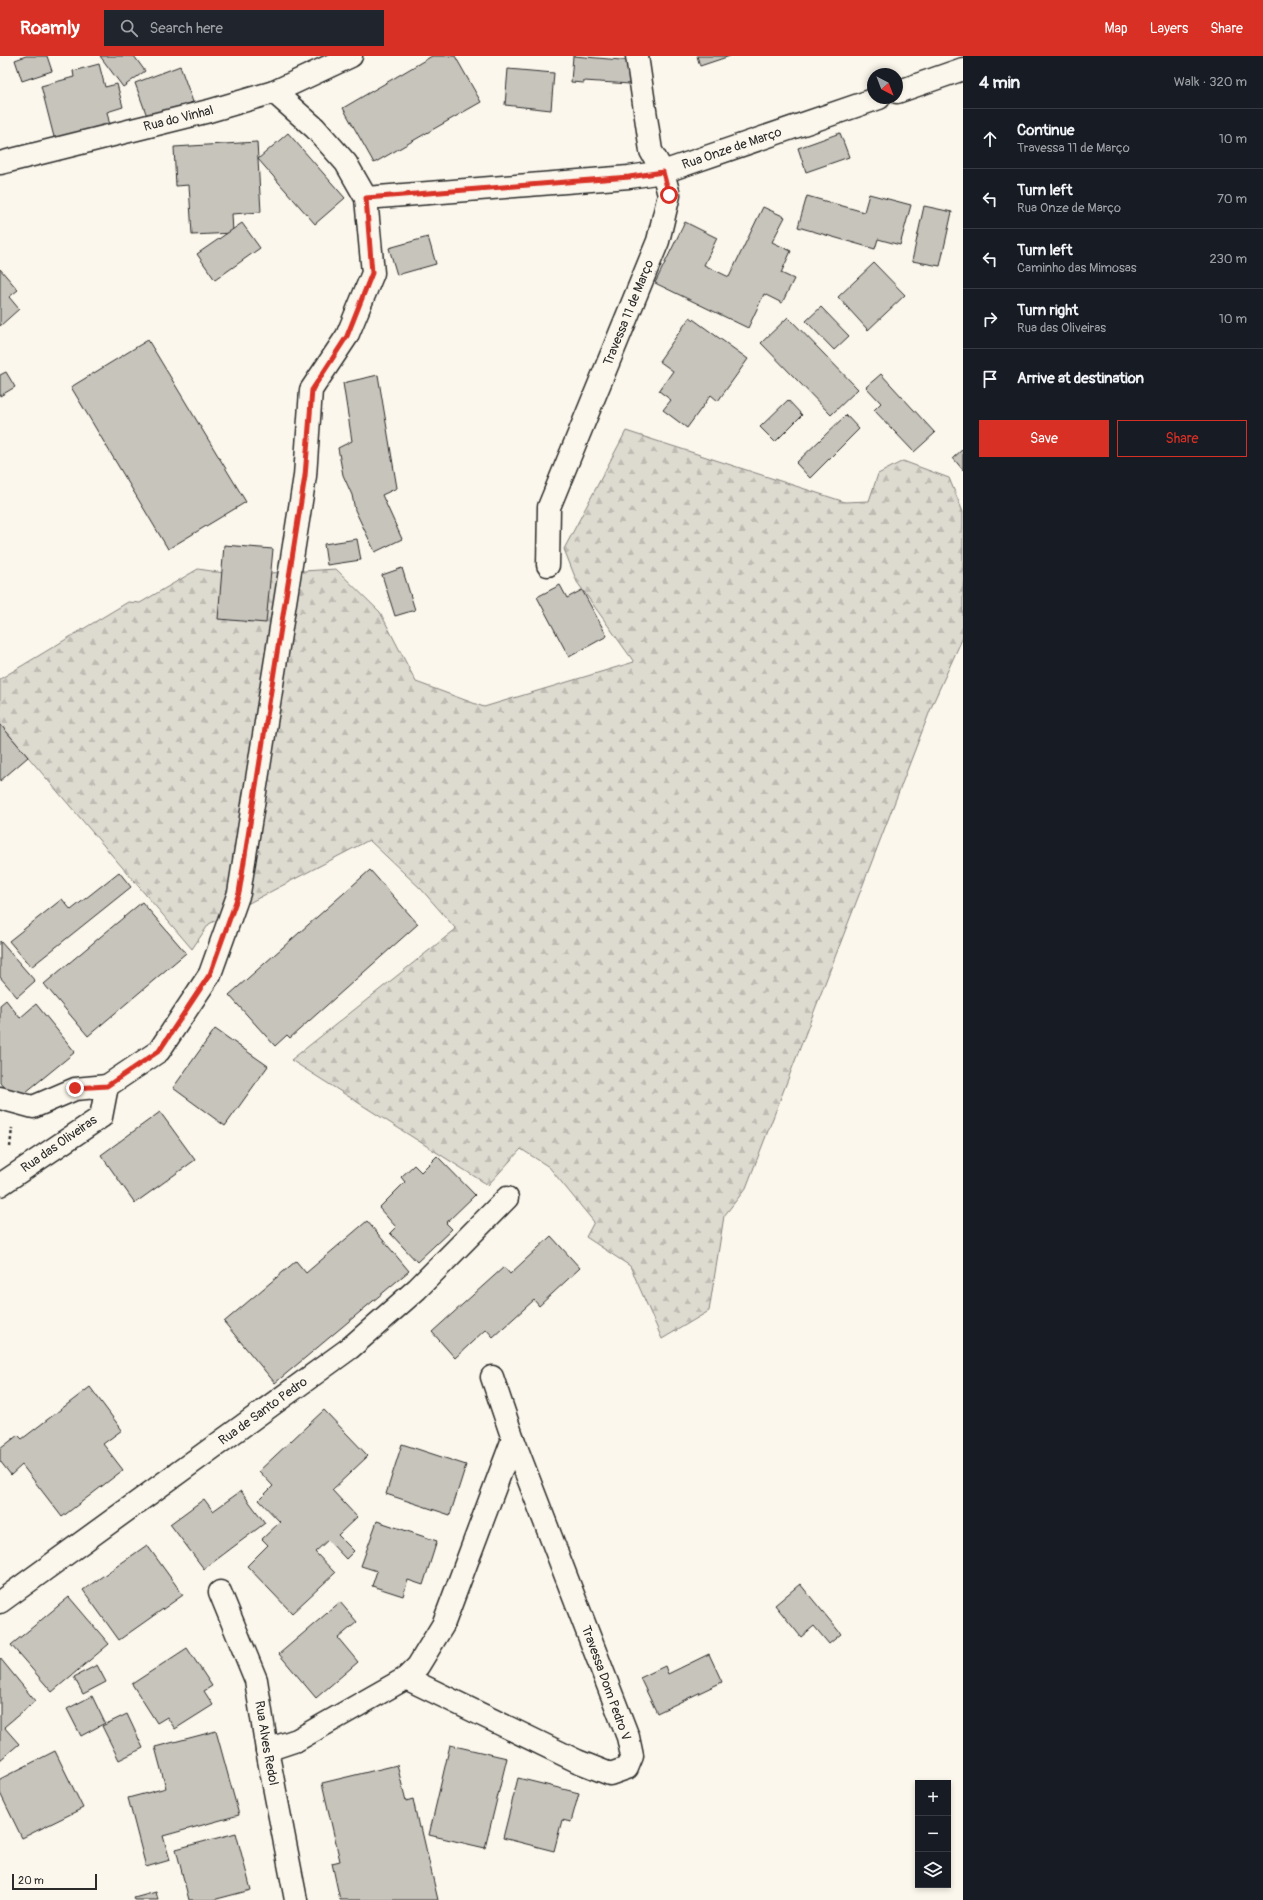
<!DOCTYPE html>
<html lang="en">
<head>
<meta charset="utf-8">
<style>
  body { margin:0; font-family:Pangolin,sans-serif; background:#20242c; color:#f1f3f6 }
  .controls { position:absolute; right:12px; bottom:12px; display:grid; overflow:hidden; border-radius:0px; box-shadow:0 2px 6px #0003 }
  .controls button { width:36px; height:36px; display:grid; place-items:center; padding:0; border:0; border-bottom:1px solid #363941; background:#171b24; color:#f1f3f6; font:20px sans-serif }
  .compass { position:absolute; left:867px; top:12px; width:36px; height:36px; border-radius:50%; background:#171b24; box-shadow:0 2px 6px #0003; rotate:138deg }
  .scale { position:absolute; left:12px; bottom:10px; width:85px; box-sizing:border-box; padding-left:4px; border:2px solid #2b2b2b; border-top:0; font-size:11px; line-height:14px; white-space:nowrap; color:#2b2b2b; -webkit-text-stroke:3px #fbf7ec; paint-order:stroke }
  .stop { position:absolute; width:12px; height:12px; margin:-9px; border:3px solid #d93025; border-radius:50%; background:#fff }
  .stop.end { background:#d93025; border-color:#fff; box-shadow:0 1px 4px #0008 }
  .list { margin:0; padding:0; list-style:none }
  h2 { display:flex; justify-content:space-between; align-items:center; height:52px; margin:0; padding:0 16px; font-size:17px }
  h2 small { font-size:13px; font-weight:400; color:#9ea1a6 }
  .list li { display:grid; grid-template-columns:26px 1fr auto; gap:12px; align-items:center; box-sizing:border-box; height:60px; padding:0 16px; border-top:1px solid #363941 }
  .list b { display:block; font-size:15px; white-space:nowrap }
  .list p { margin:0; font-size:13px; white-space:nowrap; color:#9ea1a6 }
  .list em { font-size:13px; font-style:normal; color:#9ea1a6 }
  .actions { display:flex; gap:8px; padding:12px 16px }
  .actions a { flex:1; padding:9px 0; border:1px solid #d93025; border-radius:0px; text-align:center; font-size:14px; color:#d93025 }
  .actions .main { background:#d93025; color:#fff }
  .icon { flex:none; width:22px; height:22px; fill:none; stroke:currentColor; stroke-width:2; stroke-linecap:round; stroke-linejoin:round }
  .map { position:relative; flex:none; width:963px; height:1844px; overflow:hidden }
  header { display:flex; align-items:center; gap:24px; box-sizing:border-box; height:56px; padding:0 20px; background:#d93025; color:#fff }
  header strong { font-size:19px }
  nav { display:flex; gap:22px; margin-inline-start:auto; font-size:14px }
  .search { width:280px; height:36px; background:#20242c; display:flex; align-items:center; gap:10px; box-sizing:border-box; padding:0 14px; border-radius:0px; color:#9ea1a6; font-size:15px }
  main { display:flex }
  aside { flex:1; background:#171b24 }
  .map>svg:first-child { display:block }
</style>
</head>
<body>
<header>
<strong>Roamly</strong>
<div class="search"><svg class="icon" aria-label="search" viewBox="0 0 24 24"><circle cx="10" cy="10" r="6"/><path d="M15 15l6 6"/></svg>Search here</div>
<nav><a>Map</a><a>Layers</a><a>Share</a></nav>
</header>
<main>
<div class="map">
<svg width="963" height="1844" viewBox="0 0 963 1844">
  <defs>
    <pattern id="forest-firs" width="22" height="20" patternUnits="userSpaceOnUse"><rect width="22" height="20" fill="#dddad0"/><path d="M5 1l3.5 6h-7zM16 11l3.5 6h-7z" fill="#bebbb3"/></pattern>
  </defs>
  <rect width="100%" height="100%" fill="#fbf7ec"/>
  <filter id="ink" filterUnits="userSpaceOnUse"><feTurbulence type="fractalNoise" baseFrequency=".025" numOctaves="2"/><feDisplacementMap in="SourceGraphic" scale="8" xChannelSelector="R" yChannelSelector="G"/><feConvolveMatrix kernelMatrix="1 2 1 2 8 2 1 2 1" color-interpolation-filters="sRGB"/></filter>
  <g filter="url(#ink)">
    <path fill="url(#forest-firs)" stroke="#84827e" d="M 626,375 L 845,446 L 869,445 L 878,418 L 903,405 L 949,422 L 963,456 L 963,581 L 933,647 L 746,1132 L 724,1160 L 709,1255 L 662,1283 L 630,1210 L 586,1181 L 594,1166 L 549,1111 L 521,1093 L 488,1129 L 291,1004 L 456,873 L 421,833 L 369,784 L 209,868 L 192,893 L 0,668 L 0,623 L 128,546 L 140,547 L 198,513 L 238,519 L 336,513 L 380,556 L 416,626 L 484,651 L 634,606 L 577,526 L 564,493 Z"/>
    <g fill="#c7c4bc" stroke="#2b2b2b">
      <path d="M 26,0 L 47,0 L 52,15 L 22,25 L 15,4 Z"/>
      <path d="M 100,0 L 134,0 L 145,15 L 123,31 Z"/>
      <path d="M 432,0 L 455,0 L 481,46 L 374,107 L 343,52 Z"/>
      <path d="M 573,0 L 633,5 L 630,28 L 584,25 L 584,27 L 571,26 Z"/>
      <path d="M 697,0 L 730,0 L 700,10 Z"/>
      <path d="M 99,8 L 105,31 L 117,28 L 123,51 L 107,56 L 110,70 L 55,85 L 41,30 L 74,21 L 73,15 Z"/>
      <path d="M 180,10 L 193,46 L 148,63 L 135,27 Z"/>
      <path d="M 508,13 L 554,17 L 551,54 L 505,49 Z"/>
      <path d="M 288,77 L 345,142 L 315,168 L 258,103 Z"/>
      <path d="M 840,77 L 849,101 L 806,116 L 798,92 Z"/>
      <path d="M 257,86 L 261,156 L 232,158 L 233,177 L 192,179 L 189,129 L 176,130 L 174,91 Z"/>
      <path d="M 869,138 L 911,149 L 900,189 L 878,183 L 875,193 L 798,171 L 807,140 L 864,156 Z"/>
      <path d="M 924,150 L 952,156 L 940,210 L 912,205 Z"/>
      <path d="M 763,151 L 785,161 L 772,186 L 791,195 L 781,217 L 794,223 L 782,247 L 764,238 L 748,272 L 655,227 L 685,166 L 717,182 L 704,209 L 729,221 Z"/>
      <path d="M 242,167 L 260,192 L 215,224 L 197,198 Z"/>
      <path d="M 428,181 L 436,208 L 397,219 L 389,192 Z"/>
      <path d="M 874,207 L 905,239 L 868,274 L 838,241 Z"/>
      <path d="M 0,213 L 18,234 L 9,241 L 19,253 L 0,270 Z"/>
      <path d="M 821,251 L 849,280 L 834,294 L 806,265 Z"/>
      <path d="M 690,261 L 748,303 L 718,345 L 711,339 L 687,372 L 663,354 L 671,344 L 659,335 L 673,315 L 659,305 Z"/>
      <path d="M 788,261 L 858,333 L 831,359 L 761,287 Z"/>
      <path d="M 148,284 L 246,446 L 168,493 L 71,331 Z"/>
      <path d="M 6,316 L 15,331 L 0,340 L 0,319 Z"/>
      <path d="M 881,318 L 935,377 L 914,396 L 874,354 L 881,347 L 866,331 Z"/>
      <path d="M 378,319 L 397,432 L 382,439 L 402,483 L 375,496 L 355,454 L 352,439 L 343,419 L 338,392 L 352,385 L 343,327 Z"/>
      <path d="M 788,344 L 802,359 L 775,386 L 760,371 Z"/>
      <path d="M 846,359 L 859,373 L 810,422 L 796,407 Z"/>
      <path d="M 963,393 L 963,414 L 953,402 Z"/>
      <path d="M 357,483 L 361,504 L 327,509 L 324,488 Z"/>
      <path d="M 224,489 L 273,493 L 266,567 L 218,563 Z"/>
      <path d="M 402,512 L 415,554 L 395,560 L 382,519 Z"/>
      <path d="M 560,529 L 567,542 L 582,534 L 607,580 L 569,601 L 537,541 Z"/>
      <path d="M 0,668 L 28,701 L 0,725 Z"/>
      <path d="M 370,814 L 418,868 L 290,982 L 287,979 L 275,990 L 229,939 Z"/>
      <path d="M 119,816 L 131,831 L 31,911 L 9,885 L 62,843 L 71,854 Z"/>
      <path d="M 142,846 L 186,897 L 88,980 L 44,928 Z"/>
      <path d="M 0,885 L 35,925 L 17,941 L 0,921 Z"/>
      <path d="M 6,944 L 20,962 L 36,948 L 75,996 L 15,1045 L 0,1027 L 0,949 Z"/>
      <path d="M 215,973 L 268,1010 L 225,1070 L 173,1032 Z"/>
      <path d="M 160,1056 L 195,1104 L 135,1147 L 101,1099 Z"/>
      <path d="M 437,1100 L 475,1139 L 446,1167 L 452,1173 L 417,1206 L 390,1177 L 396,1171 L 379,1152 L 405,1126 L 401,1121 L 414,1109 L 421,1116 Z"/>
      <path d="M 367,1165 L 409,1215 L 275,1327 L 224,1266 L 296,1205 L 306,1217 Z"/>
      <path d="M 551,1180 L 580,1212 L 539,1250 L 534,1244 L 493,1281 L 486,1273 L 455,1302 L 432,1276 L 504,1211 L 510,1218 Z"/>
      <path d="M 90,1331 L 122,1374 L 103,1388 L 123,1414 L 62,1461 L 22,1409 L 11,1419 L 0,1405 L 0,1393 L 18,1379 L 22,1383 Z"/>
      <path d="M 324,1354 L 368,1400 L 332,1434 L 357,1461 L 338,1479 L 354,1495 L 346,1503 L 328,1484 L 315,1496 L 335,1517 L 292,1557 L 247,1510 L 268,1489 L 262,1483 L 280,1466 L 259,1444 L 273,1430 L 259,1415 Z"/>
      <path d="M 402,1388 L 466,1409 L 450,1459 L 386,1438 Z"/>
      <path d="M 241,1435 L 265,1467 L 204,1513 L 170,1468 L 204,1443 L 213,1455 Z"/>
      <path d="M 377,1465 L 437,1485 L 423,1529 L 408,1524 L 403,1540 L 372,1530 L 377,1515 L 361,1510 Z"/>
      <path d="M 147,1489 L 183,1539 L 119,1584 L 83,1534 Z"/>
      <path d="M 800,1528 L 841,1578 L 829,1588 L 814,1570 L 801,1581 L 775,1549 Z"/>
      <path d="M 69,1541 L 109,1588 L 52,1636 L 11,1589 Z"/>
      <path d="M 340,1546 L 357,1566 L 338,1582 L 358,1606 L 316,1642 L 279,1598 Z"/>
      <path d="M 187,1592 L 212,1630 L 204,1635 L 213,1649 L 175,1673 L 167,1661 L 157,1667 L 132,1628 Z"/>
      <path d="M 709,1598 L 722,1626 L 657,1657 L 640,1622 L 665,1610 L 668,1618 Z"/>
      <path d="M 0,1602 L 35,1645 L 4,1671 L 19,1688 L 0,1704 Z"/>
      <path d="M 97,1609 L 106,1626 L 83,1638 L 74,1621 Z"/>
      <path d="M 92,1640 L 105,1667 L 81,1680 L 67,1653 Z"/>
      <path d="M 127,1658 L 143,1692 L 119,1704 L 102,1670 Z"/>
      <path d="M 216,1675 L 239,1759 L 163,1780 L 170,1804 L 146,1811 L 128,1742 L 166,1732 L 155,1691 Z"/>
      <path d="M 450,1689 L 507,1702 L 485,1792 L 429,1779 Z"/>
      <path d="M 55,1695 L 83,1752 L 22,1782 L 0,1737 L 0,1723 Z"/>
      <path d="M 397,1709 L 406,1745 L 413,1743 L 419,1772 L 421,1771 L 438,1844 L 340,1844 L 332,1807 L 340,1805 L 322,1727 Z"/>
      <path d="M 518,1722 L 579,1737 L 571,1766 L 562,1764 L 554,1795 L 503,1782 Z"/>
      <path d="M 236,1777 L 251,1834 L 213,1844 L 189,1844 L 176,1793 Z"/>
      <path d="M 156,1836 L 158,1844 L 135,1844 L 134,1842 Z"/>
    </g>
    <g fill="none" stroke-linecap="round" stroke-linejoin="round">
      <g stroke="#2b2b2b" stroke-width="25">
        <g id="minor">
          <path d="M 897,36 L 963,13"/>
          <path id="s1" d="M 0,107 L 209,55 L 274,36 L 351,0"/>
          <path id="s2" d="M 366,142 L 629,121 L 663,116 L 879,42"/>
          <path id="s3" d="M 548,509 L 549,451 L 658,185 L 669,139 L 663,116 L 651,95 L 637,0"/>
          <path d="M 107,1030 L 159,995 L 210,918 L 239,837 L 305,420 L 311,334 L 347,280 L 373,217 L 366,142 L 346,107 L 315,72 L 274,36"/>
          <path d="M 0,1042 L 33,1051 L 75,1033 L 107,1030 L 101,1061 L 0,1129"/>
          <path id="s4" d="M 220,1536 L 256,1624 L 267,1694 L 296,1844"/>
          <path id="s5" d="M 0,1546 L 350,1292 L 417,1233 L 507,1142"/>
          <path d="M 406,1622 L 577,1705 L 610,1718 L 627,1712 L 632,1700 L 628,1681 L 513,1383 L 492,1321"/>
          <path d="M 267,1694 L 297,1684 L 406,1622 L 418,1610 L 443,1569 L 513,1383"/>
        </g>
      </g>
      <path stroke="#2b2b2b" stroke-width="2.5" stroke-dasharray="3 3" stroke-linecap="butt" d="M 10,1091 L 12,1072"/>
      <use href="#minor" stroke="#fbf7ec" stroke-width="22"/>
    </g>
  </g>
  <g fill="none" stroke-linecap="round" stroke-linejoin="round" filter="url(#ink)">
    <path stroke="#d93025" stroke-width="5" d="M 75,1032 L 107,1030 L 159,995 L 210,918 L 239,837 L 305,420 L 312,334 L 347,280 L 372,217 L 366,142 L 629,121 L 663,116 L 669,139"/>
  </g>
  <g text-anchor="middle" dominant-baseline="central" stroke-width="3" stroke-linejoin="round" paint-order="stroke">
    <g font-size="13" fill="#2b2b2b" stroke="#fbf7ec">
      <text stroke="none"><textPath href="#s1" startOffset="184">Rua do Vinhal</textPath></text>
      <text stroke="none"><textPath href="#s2" startOffset="371">Rua Onze de Março</textPath></text>
      <text stroke="none"><textPath href="#s3" startOffset="268">Travessa 11 de Março</textPath></text>
      <text transform="translate(59 1088) rotate(-35)">Rua das Oliveiras</text>
      <text stroke="none"><textPath href="#s5" startOffset="325">Rua de Santo Pedro</textPath></text>
      <text transform="translate(606 1627) rotate(70)">Travessa Dom Pedro V</text>
      <text stroke="none"><textPath href="#s4" startOffset="159">Rua Alves Redol</textPath></text>
    </g>
  </g>
</svg>
<div class="controls">
<button>+</button>
<button>−</button>
<button><svg class="icon" aria-label="layers" viewBox="0 0 24 24"><path d="M12 4l9 5-9 5-9-5zM3 14l9 5 9-5"/></svg></button>
</div>
<svg class="compass" viewBox="-18 -18 36 36"><path d="M0-13l5 13h-10z" fill="#e53935"/><path d="M0 13l5-13h-10z" fill="#9ea1a6"/></svg>
<div class="scale">20 m</div>
<div class="stop" style="left:669px;top:139px"></div>
<div class="stop end" style="left:75px;top:1032px"></div>
</div>
<aside>
<h2>4 min<small>Walk · 320 m</small></h2>
<ul class="list">
<li><svg class="icon" aria-label="ahead" viewBox="0 0 24 24"><path d="M12 20V5M6 11l6-6 6 6"/></svg><div><b>Continue</b><p>Travessa 11 de Março</p></div><em>10 m</em></li>
<li><svg class="icon" aria-label="left" viewBox="0 0 24 24"><path d="M17 20v-9H6M10 6l-5 5 5 5"/></svg><div><b>Turn left</b><p>Rua Onze de Março</p></div><em>70 m</em></li>
<li><svg class="icon" aria-label="left" viewBox="0 0 24 24"><path d="M17 20v-9H6M10 6l-5 5 5 5"/></svg><div><b>Turn left</b><p>Caminho das Mimosas</p></div><em>230 m</em></li>
<li><svg class="icon" aria-label="right" viewBox="0 0 24 24"><path d="M7 20v-9h11M14 6l5 5-5 5"/></svg><div><b>Turn right</b><p>Rua das Oliveiras</p></div><em>10 m</em></li>
<li><svg class="icon" aria-label="arrive" viewBox="0 0 24 24"><path d="M6 21V4h12l-3 4 3 4H6"/></svg><div><b>Arrive at destination</b></div></li>
</ul>
<div class="actions"><a class="main">Save</a><a>Share</a></div>
</aside>
</main>
</body>
</html>
